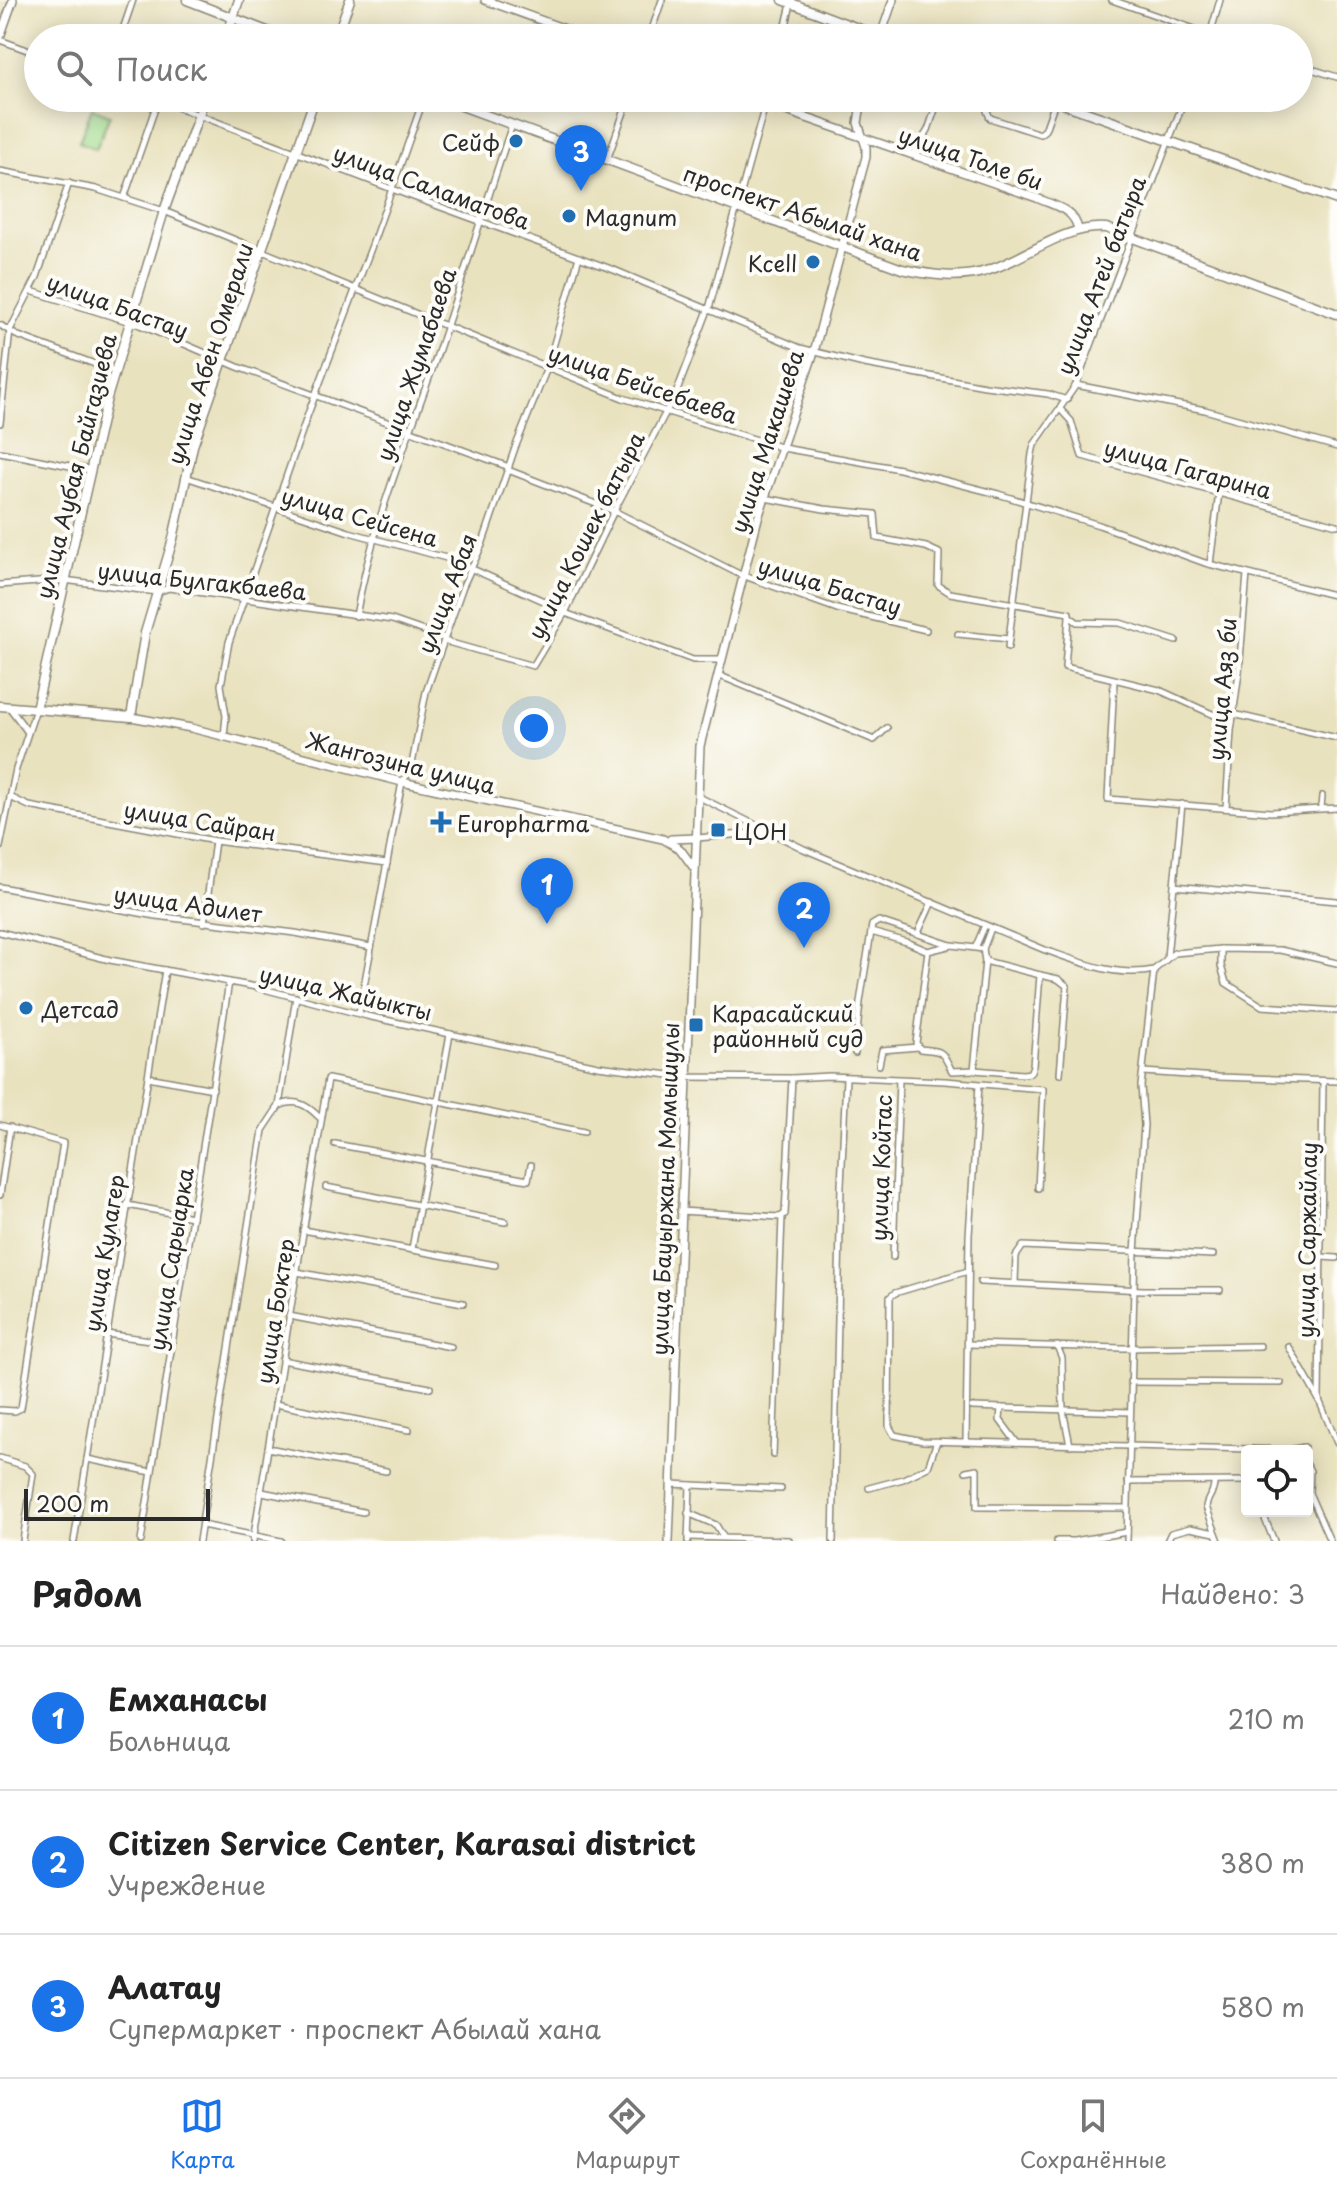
<!DOCTYPE html>
<html lang="ru">
<head>
<meta charset="utf-8">
<style>
  body { margin:0; font-family:"Playpen Sans",sans-serif; background:#f6f6f6; color:#222 }
  .controls { position:absolute; right:24px; bottom:24px; display:grid; overflow:hidden; border-radius:8px; box-shadow:0 4px 20px #0003 }
  .controls button { width:72px; height:72px; display:grid; place-items:center; padding:0; border:0; border-bottom:2px solid #e0e0e0; background:#fff; color:#222; font:40px sans-serif }
  .scale { position:absolute; left:24px; bottom:20px; width:186px; box-sizing:border-box; padding-left:8px; border:4px solid #2b2b2b; border-top:0; font-size:22px; line-height:28px; white-space:nowrap; color:#2b2b2b; -webkit-text-stroke:6px #fdfcf7; paint-order:stroke }
  .you { position:absolute; left:534px; top:728px; width:28px; height:28px; margin:-20px; border:6px solid #fff; border-radius:50%; background:#1a73e8; box-shadow:0 0 0 12px #1a73e833 }
  .badge { display:grid; place-items:center; width:52px; height:52px; border-radius:50%; background:#1a73e8; color:#fff; font-size:26px; font-weight:700 }
  .pin { position:absolute; translate:-50% -66px; filter:drop-shadow(0 2px 4px #0008) }
  .pin::after { content:''; position:absolute; top:42px; width:28px; height:24px; background:inherit; clip-path:polygon(0 0,100% 0,50% 100%) }
  .list { margin:0; padding:0; list-style:none }
  h2 { display:flex; justify-content:space-between; align-items:center; height:104px; margin:0; padding:0 32px; font-size:34px }
  h2 small { font-size:26px; font-weight:400; color:#767676 }
  .list li { display:grid; grid-template-columns:52px 1fr auto; gap:24px; align-items:center; box-sizing:border-box; height:144px; padding:0 32px; border-top:2px solid #e0e0e0 }
  .list b { display:block; font-size:30px; white-space:nowrap }
  .list p { margin:0; font-size:26px; white-space:nowrap; color:#767676 }
  .list em { font-size:26px; font-style:normal; color:#767676 }
  .icon { flex:none; width:44px; height:44px; fill:none; stroke:currentColor; stroke-width:2; stroke-linecap:round; stroke-linejoin:round }
  .map { position:relative; flex:none; width:1337px; height:1541px; overflow:hidden }
  .search { position:absolute; background:#fff; box-shadow:0 4px 20px #0003; left:24px; right:24px; top:24px; height:88px; display:flex; align-items:center; gap:20px; box-sizing:border-box; padding:0 28px; border-radius:44px; color:#767676; font-size:30px }
  .sheet { height:536px; background:#fff }
  nav { display:flex; justify-content:space-around; align-items:center; box-sizing:border-box; height:112px; border-top:2px solid #e0e0e0; background:#fff; font-size:22px; color:#767676 }
  nav a { display:grid; justify-items:center; gap:4px }
  nav .on { color:#1a73e8 }
  .map>svg:first-child { display:block }
</style>
</head>
<body>
<div class="map">
<svg width="1337" height="1541" viewBox="0 0 1337 1541">
  <rect width="100%" height="100%" fill="#fdfcf7"/>
  <filter id="ink" filterUnits="userSpaceOnUse"><feTurbulence type="fractalNoise" baseFrequency=".0125" numOctaves="2"/><feDisplacementMap in="SourceGraphic" scale="16" xChannelSelector="R" yChannelSelector="G"/><feConvolveMatrix kernelMatrix="1 2 1 2 8 2 1 2 1" color-interpolation-filters="sRGB"/></filter>
  <filter id="wash" filterUnits="userSpaceOnUse"><feTurbulence type="fractalNoise" baseFrequency=".006" numOctaves="4" result="noise"/><feDisplacementMap in="SourceGraphic" scale="32" xChannelSelector="R" yChannelSelector="G"/><feGaussianBlur stdDeviation="1.8" result="paint"/><feColorMatrix in="noise" values="0 0 0 0 0 0 0 0 0 0 0 0 0 0 0 0 0 1.4 0 .05"/><feComposite in="paint" operator="in"/></filter>
  <g filter="url(#wash)">
    <rect width="100%" height="100%" fill="#e9e2bf"/>
    <path fill="#a2db8e" stroke="#66835c" stroke-width="2" d="M 92,108 L 110,115 L 96,149 L 79,142 Z"/>
  </g>
  <g filter="url(#ink)">
    <g fill="none" stroke-linecap="round" stroke-linejoin="round">
      <g stroke="#8a8675" stroke-width="8">
        <g id="minor">
          <path d="M 1112,0 L 1220,38"/>
          <path d="M 120,38 L 133,0"/>
          <path d="M 649,38 L 662,0"/>
          <path d="M 783,38 L 791,4"/>
          <path d="M 1209,38 L 1220,0"/>
          <path d="M 0,40 L 38,54"/>
          <path d="M 1299,65 L 1337,77"/>
          <path d="M 154,98 L 405,194 L 614,270 L 800,348 L 864,364 L 985,386 L 1048,394 L 1067,400"/>
          <path d="M 990,98 L 987,111 L 990,118 L 1040,134 L 1045,130 L 1055,102"/>
          <path d="M 913,154 L 928,130 L 939,98"/>
          <path d="M 607,160 L 629,98"/>
          <path d="M 0,171 L 96,189 L 164,211 L 623,398 L 783,448 L 900,469 L 998,494 L 1099,525 L 1205,563 L 1337,596"/>
          <path d="M 124,198 L 158,100"/>
          <path d="M 31,291 L 140,325 L 238,367 L 509,467"/>
          <path d="M 0,325 L 16,335 L 114,371"/>
          <path d="M 1076,385 L 1205,410 L 1337,447"/>
          <path d="M 1060,409 L 1071,421 L 1082,456 L 1337,525"/>
          <path d="M 0,423 L 10,330 L 37,277 L 69,183"/>
          <path d="M 0,452 L 90,470"/>
          <path d="M 508,470 L 614,511 L 739,574 L 837,609 L 926,630"/>
          <path d="M 186,477 L 349,532 L 450,559 L 566,611"/>
          <path d="M 765,498 L 824,509 L 875,514 L 877,538 L 926,547 L 939,553 L 938,585 L 950,593 L 1069,613 L 1069,616 L 1077,622 L 1120,623 L 1176,641"/>
          <path d="M 1210,564 L 1219,492"/>
          <path d="M 0,585 L 64,580 L 157,592 L 169,588 L 392,620 L 444,638"/>
          <path d="M 565,613 L 693,660 L 721,660"/>
          <path d="M 356,616 C 371,529 405,447 434,364 C 461,285 485,205 512,125"/>
          <path d="M 1069,617 L 1065,667 L 1159,690 L 1232,723"/>
          <path d="M 958,634 L 1009,639"/>
          <path d="M 444,641 L 533,666 L 566,611 L 614,511 L 677,391 L 710,305 L 767,98"/>
          <path d="M 1008,647 L 1032,454 L 1034,445 L 1076,385 L 1185,98"/>
          <path d="M 718,675 L 874,740 L 887,728"/>
          <path d="M 1114,681 L 1108,799 L 1271,812 L 1337,808"/>
          <path d="M 9,707 L 27,731"/>
          <path d="M 1233,714 L 1337,738"/>
          <path d="M 224,736 L 226,716 L 221,685 L 229,642 L 308,414 L 371,248 L 424,98"/>
          <path d="M 697,796 L 804,849 L 1045,950 C 1080,962 1117,978 1154,970"/>
          <path d="M 10,797 L 29,806 L 215,841 L 387,863"/>
          <path d="M 1226,808 L 1231,731 L 1239,672 L 1247,574"/>
          <path d="M 1321,808 L 1322,796"/>
          <path d="M 697,838 L 767,832"/>
          <path d="M 0,847 L 16,769 L 36,709"/>
          <path d="M 1174,886 L 1337,901"/>
          <path d="M 0,887 L 156,916 L 295,933 L 371,947"/>
          <path d="M 204,923 L 215,841"/>
          <path d="M 871,931 L 872,925 L 879,921 L 951,945"/>
          <path d="M 0,932 L 110,960 L 256,987 L 367,1016 L 598,1066 L 685,1077 L 792,1078"/>
          <path d="M 918,933 L 932,902"/>
          <path d="M 952,945 L 983,949 L 985,961 L 974,1070 L 952,1071 C 941,1051 945,1051 920,1049 L 916,1043 L 928,951 Z"/>
          <path d="M 976,946 L 985,925"/>
          <path d="M 983,949 L 991,928"/>
          <path d="M 1221,949 L 1221,966 L 1226,983 L 1262,1006 L 1337,1011"/>
          <path d="M 1167,957 L 1182,804"/>
          <path d="M 1154,970 L 1174,953 L 1221,949 L 1280,950 L 1337,963"/>
          <path d="M 1040,975 L 1058,979 L 1067,986 L 1060,1074"/>
          <path d="M 359,1013 L 402,782 L 411,769 L 426,692 L 463,586 L 482,545 L 515,448 L 547,368 L 579,257"/>
          <path d="M 855,1053 L 860,1002 L 871,932 L 907,942 L 928,951"/>
          <path d="M 879,1065 L 882,1050 L 918,1047"/>
          <path d="M 974,1070 L 1023,1074 L 1030,1073 L 1033,1066 L 1040,975 L 985,961"/>
          <path d="M 1143,1072 L 1218,1077 L 1337,1081"/>
          <path d="M 148,1077 L 213,1089"/>
          <path d="M 279,1106 C 296,1098 307,1105 319,1117"/>
          <path d="M 0,1125 L 63,1143 L 21,1408 L 15,1411 L 0,1410"/>
          <path d="M 335,1144 L 528,1180 L 531,1165"/>
          <path d="M 326,1187 L 505,1222"/>
          <path d="M 0,1195 L 10,1127"/>
          <path d="M 127,1205 L 192,1217"/>
          <path d="M 680,1211 L 780,1217 L 785,1214 L 792,1078 L 829,1076 L 945,1081 L 1043,1089 L 1038,1188"/>
          <path d="M 303,1230 L 495,1265"/>
          <path d="M 412,1249 L 450,1034"/>
          <path d="M 893,1257 L 899,1080"/>
          <path d="M 1321,1257 L 1337,1258"/>
          <path d="M 968,1271 L 895,1293 L 890,1297 L 889,1426 L 894,1435 L 923,1441 L 1289,1450 L 1304,1447"/>
          <path d="M 297,1272 L 463,1303"/>
          <path d="M 980,1282 L 1143,1290 L 1220,1290"/>
          <path d="M 1015,1282 L 1016,1256 L 1023,1246 L 1213,1255"/>
          <path d="M 289,1316 L 451,1347"/>
          <path d="M 106,1334 L 172,1343"/>
          <path d="M 968,1344 L 1123,1348 L 1260,1346"/>
          <path d="M 1057,1346 L 1062,1358 L 1063,1410 L 1070,1445"/>
          <path d="M 1289,1347 L 1319,1400 L 1337,1443"/>
          <path d="M 282,1360 L 430,1388"/>
          <path d="M 1130,1382 L 1281,1383"/>
          <path d="M 1319,1400 L 1323,1081"/>
          <path d="M 275,1404 L 409,1430"/>
          <path d="M 972,1407 L 1130,1412"/>
          <path d="M 1001,1408 L 1000,1420 L 1017,1443"/>
          <path d="M 966,1441 L 969,1235 L 979,1085"/>
          <path d="M 268,1448 L 386,1471"/>
          <path d="M 773,1455 L 782,1217"/>
          <path d="M 0,1458 L 25,1466 L 33,1474 L 23,1541"/>
          <path d="M 87,1459 L 152,1472"/>
          <path d="M 1307,1465 L 1310,1471 L 1309,1493 L 1330,1541"/>
          <path d="M 966,1471 L 977,1469 L 977,1507 L 1127,1508"/>
          <path d="M 1128,1482 L 1247,1481"/>
          <path d="M 1214,1482 C 1215,1493 1207,1497 1206,1507 L 1219,1541"/>
          <path d="M 671,1484 L 781,1489"/>
          <path d="M 869,1488 L 903,1479 L 928,1467 L 937,1441"/>
          <path d="M 262,1492 L 363,1512"/>
          <path d="M 1265,1511 L 1265,1519 L 1274,1541"/>
          <path d="M 688,1513 L 716,1525 L 724,1538 L 789,1540"/>
          <path d="M 202,1525 L 281,1541"/>
          <path d="M 688,1537 L 723,1538"/>
          <path d="M 74,1541 L 165,970"/>
          <path d="M 141,1541 L 229,982"/>
          <path d="M 199,1541 L 263,1130 L 279,1106 L 296,997"/>
          <path d="M 253,1541 L 328,1079 L 584,1132"/>
          <path d="M 688,1541 L 690,1485"/>
          <path d="M 833,1541 L 841,1186 L 846,1078"/>
          <path d="M 1057,1541 L 1074,1541 L 1127,1532"/>
          <path d="M 1127,1541 L 1135,1252 L 1144,1125 L 1141,1086 L 1154,970"/>
          <path d="M 1167,1541 L 1171,1533 L 1190,1528 L 1215,1533"/>
        </g>
      </g>
      <g stroke="#8a8675" stroke-width="10">
        <g id="tertiary">
          <path d="M 485,0 L 590,38"/>
          <path d="M 0,37 L 13,0"/>
          <path d="M 880,38 L 893,0"/>
          <path d="M 749,98 L 1037,198 C 1054,206 1075,209 1078,230"/>
          <path d="M 131,717 L 191,728 L 402,782 L 663,839 L 680,849 L 694,868"/>
          <path d="M 671,839 L 697,838"/>
          <path d="M 669,1541 L 700,746 L 758,518 L 814,352 L 866,157 L 866,147 L 858,123 L 862,98"/>
        </g>
      </g>
      <g stroke="#8a8675" stroke-width="11">
        <g id="secondary">
          <path d="M 187,0 L 285,38"/>
          <path d="M 783,0 L 884,38"/>
          <path d="M 226,38 L 239,0"/>
          <path d="M 336,38 L 350,0"/>
          <path d="M 440,98 L 902,269 C 930,275 961,280 989,270 C 1029,257 1063,225 1106,228 L 1337,314"/>
          <path d="M 1046,98 L 1337,200"/>
          <path d="M 0,706 L 131,717 L 145,633 L 173,539 L 193,446 L 315,98"/>
          <path d="M 36,709 L 107,398 L 164,211 L 205,98"/>
        </g>
      </g>
      <use href="#minor" stroke="#fff" stroke-width="5"/>
      <use href="#tertiary" stroke="#fff" stroke-width="7"/>
      <use href="#secondary" stroke="#fff" stroke-width="8"/>
    </g>
  </g>
  <g fill="#1f6fb2" stroke="#fdfcf7" stroke-width="3">
    <circle cx="516" cy="141" r="8"/>
    <circle cx="569" cy="216" r="8"/>
    <circle cx="813" cy="262" r="8"/>
    <path d="M437 810h8v8h8v8h-8v8h-8v-8h-8v-8h8z"/>
    <rect x="710" y="822" width="16" height="16" rx="4"/>
    <circle cx="26" cy="1008" r="8"/>
    <rect x="688" y="1017" width="16" height="16" rx="4"/>
  </g>
  <g text-anchor="middle" dominant-baseline="central" stroke-width="8" stroke-linejoin="round" paint-order="stroke">
    <g font-size="22" fill="#2b2b2b" stroke="#fdfcf7" text-anchor="start">
      <text x="500" y="141" text-anchor="end">Сейф</text>
      <text x="585" y="216">Magnum</text>
      <text x="797" y="262" text-anchor="end">Kcell</text>
      <text x="457" y="822">Europharma</text>
      <text x="734" y="830">ЦОН</text>
      <text x="42" y="1008">Детсад</text>
      <text x="712" y="1012">Карасайский<tspan x="712" dy="25">районный суд</tspan></text>
    </g>
    <g font-size="22" fill="#2b2b2b" stroke="#fdfcf7">
      <text transform="translate(971 157) rotate(19)">улица Толе би</text>
      <text transform="translate(432 186) rotate(20)">улица Саламатова</text>
      <text transform="translate(803 212) rotate(19)">проспект Абылай хана</text>
      <text transform="translate(1100 275) rotate(-69)">улица Атей батыра</text>
      <text transform="translate(118 305) rotate(20)">улица Бастау</text>
      <text transform="translate(209 353) rotate(-72)">улица Абен Омерали</text>
      <text transform="translate(415 364) rotate(-71)">улица Жумабаева</text>
      <text transform="translate(643 383) rotate(19)">улица Бейсебаева</text>
      <text transform="translate(766 441) rotate(-72)">улица Макашева</text>
      <text transform="translate(75 466) rotate(-76)">улица Аубая Байгазиева</text>
      <text transform="translate(1188 468) rotate(15)">улица Гагарина</text>
      <text transform="translate(360 516) rotate(16)">улица Сейсена</text>
      <text transform="translate(585 535) rotate(-63)">улица Кошек батыра</text>
      <text transform="translate(202 580) rotate(6)">улица Булгакбаева</text>
      <text transform="translate(830 585) rotate(17)">улица Бастау</text>
      <text transform="translate(446 593) rotate(-69)">улица Абая</text>
      <text transform="translate(1221 689) rotate(-85)">улица Аяз би</text>
      <text transform="translate(401 762) rotate(14)">Жангозина улица</text>
      <text transform="translate(200 820) rotate(9)">улица Сайран</text>
      <text transform="translate(188 903) rotate(8)">улица Адилет</text>
      <text transform="translate(346 992) rotate(13)">улица Жайыкты</text>
      <text transform="translate(880 1168) rotate(-88)">улица Койтас</text>
      <text transform="translate(664 1189) rotate(-88)">улица Бауыржана Момышулы</text>
      <text transform="translate(1306 1240) rotate(-89)">улица Саржайлау</text>
      <text transform="translate(103 1253) rotate(-81)">улица Кулагер</text>
      <text transform="translate(170 1259) rotate(-81)">улица Сарыарка</text>
      <text transform="translate(274 1311) rotate(-81)">улица Боктер</text>
    </g>
  </g>
</svg>
<div class="controls">
<button><svg class="icon" aria-label="locate" viewBox="0 0 24 24"><circle cx="12" cy="12" r="6"/><path d="M12 2v4M12 18v4M2 12h4M18 12h4"/></svg></button>
</div>
<div class="scale">200 m</div>
<div class="you"></div>
<div class="pin badge" style="left:547px;top:924px">1</div>
<div class="pin badge" style="left:804px;top:948px">2</div>
<div class="pin badge" style="left:581px;top:191px">3</div>
<div class="search"><svg class="icon" aria-label="search" viewBox="0 0 24 24"><circle cx="10" cy="10" r="6"/><path d="M15 15l6 6"/></svg>Поиск</div>
</div>
<section class="sheet">
<h2>Рядом<small>Найдено: 3</small></h2>
<ul class="list">
<li><span class="badge">1</span><div><b>Емханасы</b><p>Больница</p></div><em>210 m</em></li>
<li><span class="badge">2</span><div><b>Citizen Service Center, Karasai district</b><p>Учреждение</p></div><em>380 m</em></li>
<li><span class="badge">3</span><div><b>Алатау</b><p>Супермаркет · проспект Абылай хана</p></div><em>580 m</em></li>
</ul>
</section>
<nav>
<a class="on"><svg class="icon" aria-label="map" viewBox="0 0 24 24"><path d="M3 6l6-2 6 2 6-2v14l-6 2-6-2-6 2zM9 4v14M15 6v14"/></svg>Карта</a>
<a><svg class="icon" aria-label="directions" viewBox="0 0 24 24"><path d="M12 3l9 9-9 9-9-9zM9 14v-3h6M13 9l2 2-2 2"/></svg>Маршрут</a>
<a><svg class="icon" aria-label="saved" viewBox="0 0 24 24"><path d="M7 4h10v16l-5-4-5 4z"/></svg>Сохранённые</a>
</nav>
</body>
</html>
